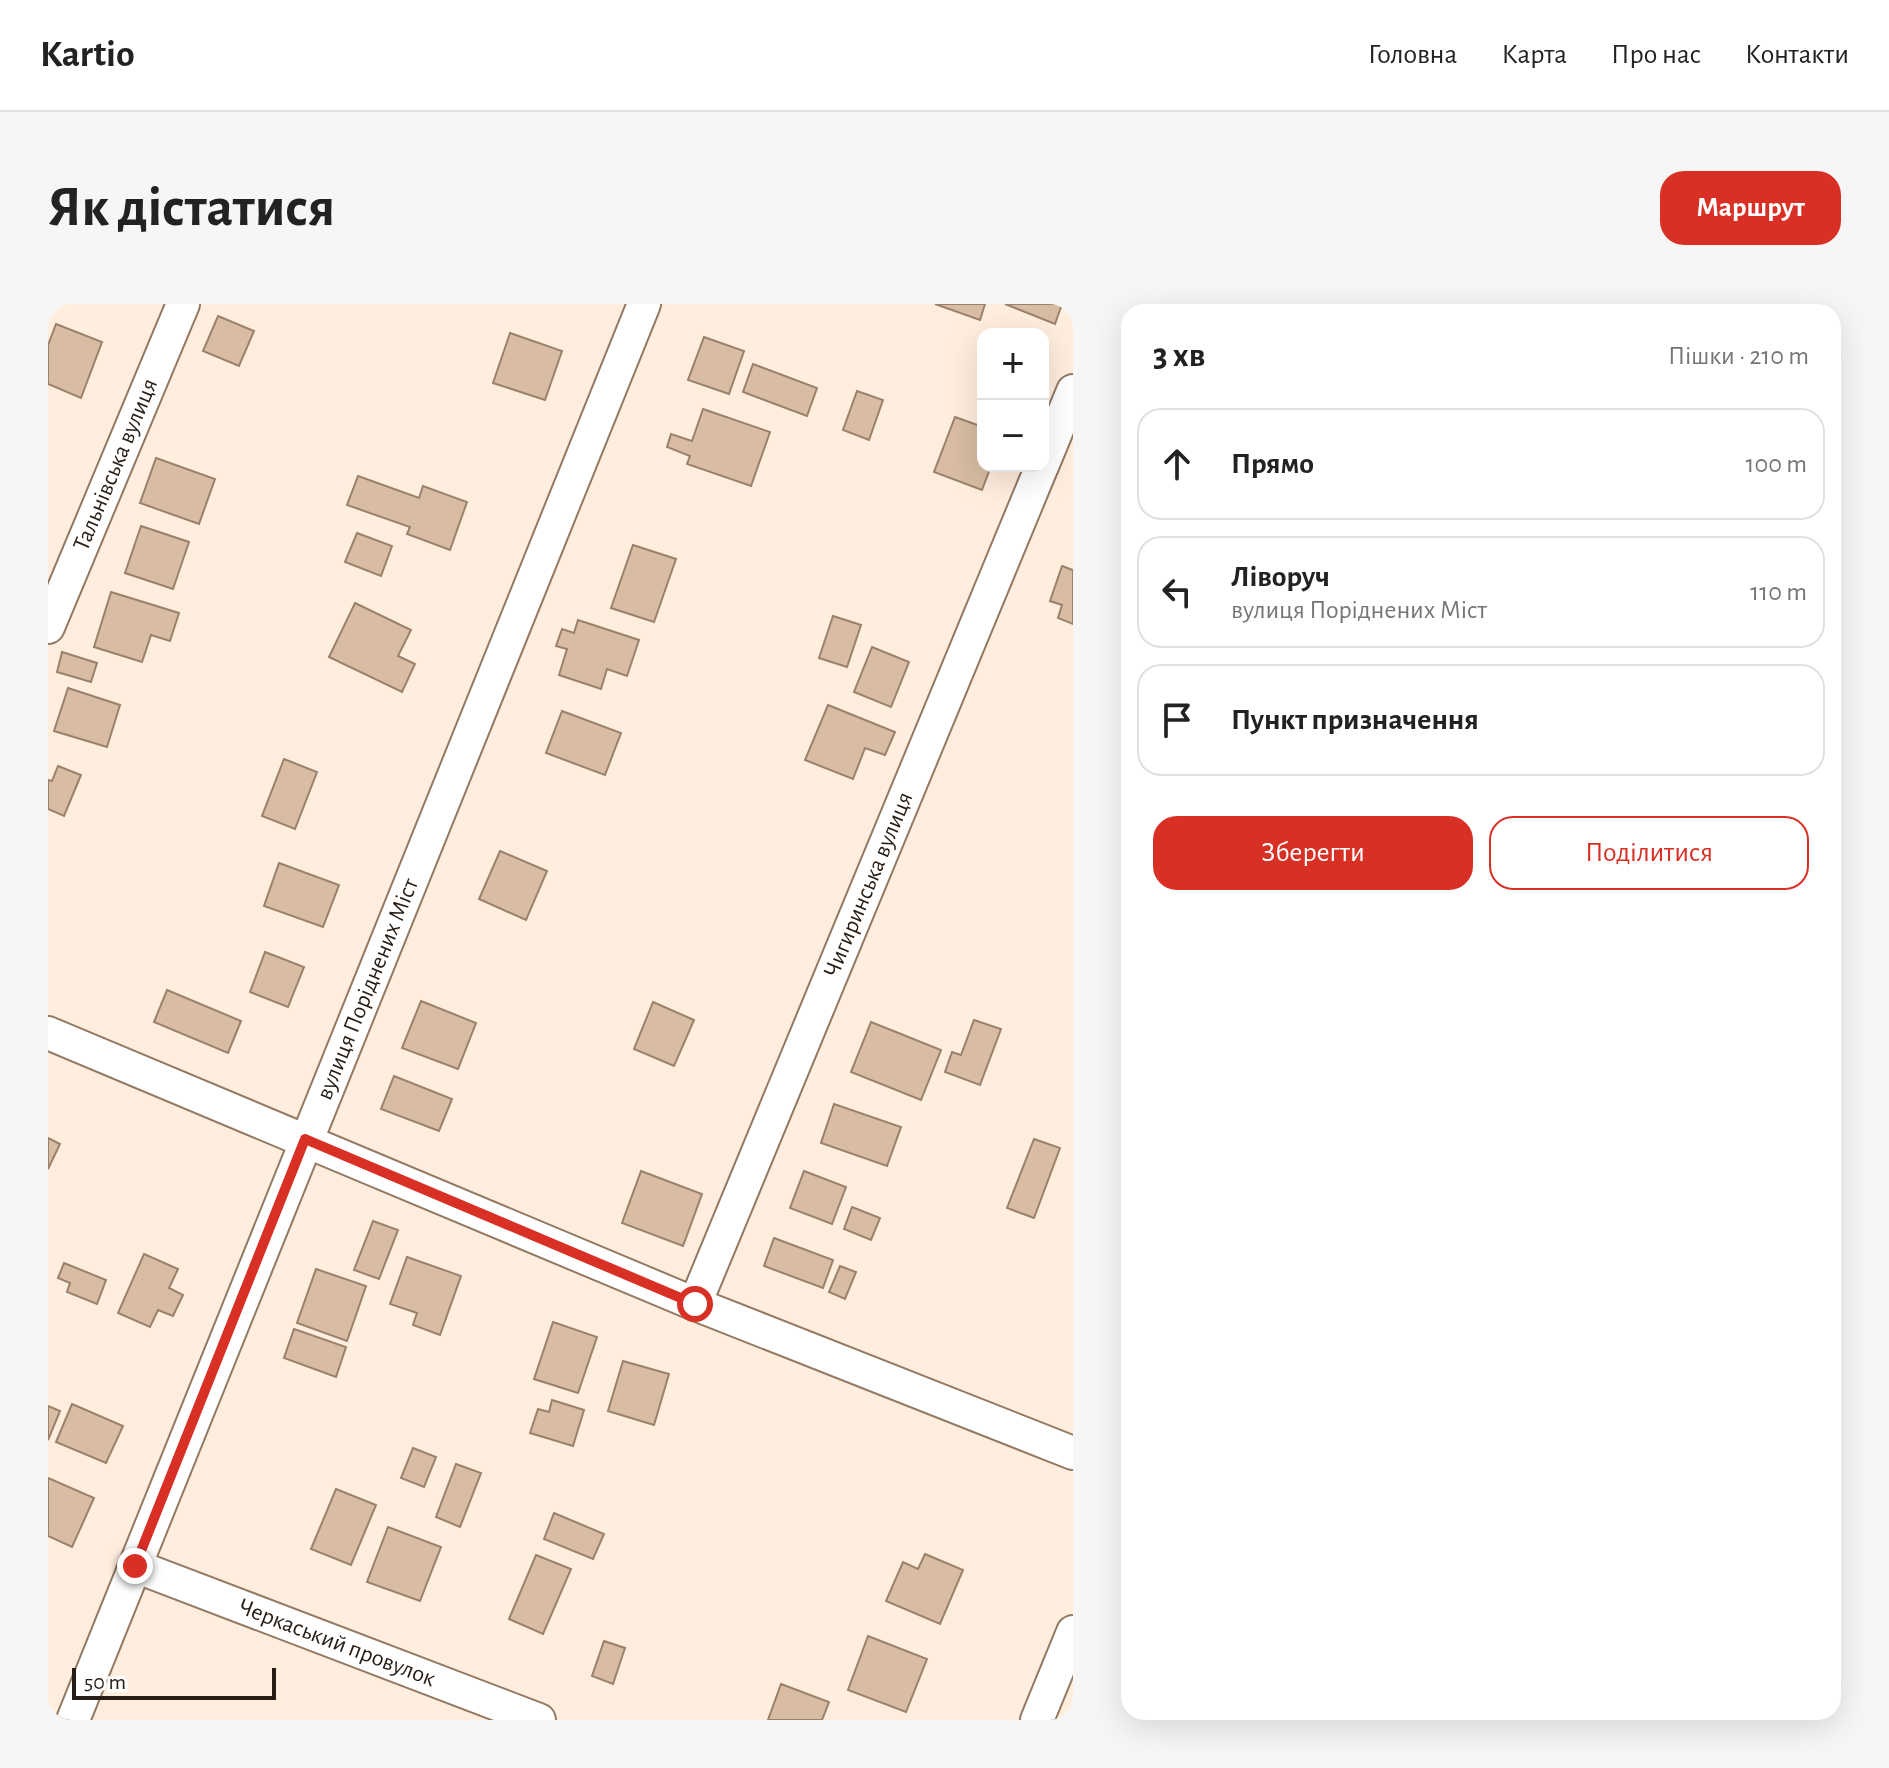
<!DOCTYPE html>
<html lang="uk">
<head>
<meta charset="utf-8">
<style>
  body { margin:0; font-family:"Alegreya Sans",sans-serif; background:#f6f6f6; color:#222 }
  .controls { position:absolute; right:24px; top:24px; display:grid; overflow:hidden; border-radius:16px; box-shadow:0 8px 32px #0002 }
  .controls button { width:72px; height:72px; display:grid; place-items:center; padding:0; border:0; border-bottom:2px solid #e0e0e0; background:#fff; color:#222; font:40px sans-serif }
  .scale { position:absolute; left:24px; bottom:20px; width:204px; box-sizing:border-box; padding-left:8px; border:4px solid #281d14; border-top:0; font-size:22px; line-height:28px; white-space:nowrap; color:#281d14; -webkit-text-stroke:6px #fefefe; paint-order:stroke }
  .stop { position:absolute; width:24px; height:24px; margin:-18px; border:6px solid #d93025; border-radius:50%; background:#fff }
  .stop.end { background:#d93025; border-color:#fff; box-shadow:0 2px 8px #0008 }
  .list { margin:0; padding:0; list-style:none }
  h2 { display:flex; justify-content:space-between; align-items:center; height:104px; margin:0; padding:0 32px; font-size:34px }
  h2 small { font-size:26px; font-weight:400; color:#767676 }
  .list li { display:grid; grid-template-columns:52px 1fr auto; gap:24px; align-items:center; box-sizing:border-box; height:112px; margin:0 16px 16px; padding:0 16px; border:2px solid #e0e0e0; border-radius:24px }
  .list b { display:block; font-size:30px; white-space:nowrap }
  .list p { margin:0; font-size:26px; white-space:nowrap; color:#767676 }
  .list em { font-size:26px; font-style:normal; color:#767676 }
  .actions { display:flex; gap:16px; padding:24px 32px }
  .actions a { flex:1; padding:18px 0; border:2px solid #d93025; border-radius:24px; text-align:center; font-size:28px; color:#d93025 }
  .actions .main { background:#d93025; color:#fff }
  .icon { flex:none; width:44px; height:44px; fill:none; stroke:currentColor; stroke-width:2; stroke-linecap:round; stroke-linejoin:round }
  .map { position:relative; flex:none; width:1025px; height:1416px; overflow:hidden; border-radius:24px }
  header { display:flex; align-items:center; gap:48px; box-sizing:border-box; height:112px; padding:0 40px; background:#fff; border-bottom:2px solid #e0e0e0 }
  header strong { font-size:38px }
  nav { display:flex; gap:44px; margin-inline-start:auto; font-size:28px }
  .intro { display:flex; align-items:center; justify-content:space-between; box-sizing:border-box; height:192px; padding:0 48px }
  h1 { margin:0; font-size:56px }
  .button { padding:20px 36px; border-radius:24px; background:#d93025; color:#fff; font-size:28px; font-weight:700 }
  main { display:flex; gap:48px; padding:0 48px }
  aside { flex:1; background:#fff; border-radius:24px; box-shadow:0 8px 32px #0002 }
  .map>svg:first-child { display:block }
</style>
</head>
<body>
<header>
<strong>Kartio</strong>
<nav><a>Головна</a><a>Карта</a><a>Про нас</a><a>Контакти</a></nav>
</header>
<div class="intro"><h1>Як дістатися</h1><a class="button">Маршрут</a></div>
<main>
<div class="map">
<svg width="1025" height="1416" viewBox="0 0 1025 1416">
  <rect width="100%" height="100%" fill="#ffedde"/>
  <g fill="#d8bca3" stroke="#9c816a" stroke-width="2">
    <path d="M 887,0 L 937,0 L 932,16 Z"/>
    <path d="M 957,0 L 1014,0 L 1007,20 Z"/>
    <path d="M 170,12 L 206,27 L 191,62 L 155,47 Z"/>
    <path d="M 8,20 L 54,38 L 33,94 L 0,80 L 0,41 Z"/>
    <path d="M 462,29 L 514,47 L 497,96 L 445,79 Z"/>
    <path d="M 656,33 L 696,47 L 681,90 L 640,76 Z"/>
    <path d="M 705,60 L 769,84 L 759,112 L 695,88 Z"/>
    <path d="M 809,87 L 835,96 L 821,136 L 795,126 Z"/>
    <path d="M 655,105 L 722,128 L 703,182 L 639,160 L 642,152 L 619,143 L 623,130 L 644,137 Z"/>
    <path d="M 907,113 L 935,123 L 935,162 L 943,162 L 934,186 L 886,168 Z"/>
    <path d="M 108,154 L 167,175 L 151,220 L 92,199 Z"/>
    <path d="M 310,172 L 371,194 L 375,182 L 419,198 L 402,246 L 359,230 L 362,223 L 299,201 Z"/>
    <path d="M 93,222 L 141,238 L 125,285 L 77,269 Z"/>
    <path d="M 309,229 L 344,242 L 333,272 L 297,258 Z"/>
    <path d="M 585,241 L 628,255 L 606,318 L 563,304 Z"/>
    <path d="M 1014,262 L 1025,266 L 1025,320 L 1010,314 L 1014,301 L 1002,297 Z"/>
    <path d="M 63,288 L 131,309 L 122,337 L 103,331 L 94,358 L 46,343 Z"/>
    <path d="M 307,299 L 363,326 L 350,352 L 367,360 L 354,388 L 281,353 Z"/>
    <path d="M 785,312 L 813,321 L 799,363 L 771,354 Z"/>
    <path d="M 530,316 L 591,336 L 579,372 L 559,365 L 553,385 L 511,371 L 519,345 L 508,342 L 514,325 L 526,329 Z"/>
    <path d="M 824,343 L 861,358 L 843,403 L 806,388 Z"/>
    <path d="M 14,348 L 49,359 L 43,378 L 9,368 Z"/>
    <path d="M 20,384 L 72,401 L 59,443 L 6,427 Z"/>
    <path d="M 780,401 L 847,428 L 837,451 L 817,444 L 805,475 L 757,456 Z"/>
    <path d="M 514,407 L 573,429 L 557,471 L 498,449 Z"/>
    <path d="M 236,455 L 269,468 L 247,525 L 214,512 Z"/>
    <path d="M 10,462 L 33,471 L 16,512 L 0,505 L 0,476 L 4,477 Z"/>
    <path d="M 452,547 L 499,567 L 478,616 L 431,595 Z"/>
    <path d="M 231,559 L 291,581 L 275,623 L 216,602 Z"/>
    <path d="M 217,648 L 256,663 L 240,703 L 202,688 Z"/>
    <path d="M 119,686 L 193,717 L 180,749 L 106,718 Z"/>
    <path d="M 373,697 L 428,719 L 410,765 L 354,744 Z"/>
    <path d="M 605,698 L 646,716 L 626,762 L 586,745 Z"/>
    <path d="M 926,716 L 953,725 L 932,781 L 897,768 L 904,748 L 913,751 Z"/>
    <path d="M 823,718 L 893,746 L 873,796 L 803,768 Z"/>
    <path d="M 346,772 L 404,795 L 391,827 L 333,805 Z"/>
    <path d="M 786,800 L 853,823 L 839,862 L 773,839 Z"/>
    <path d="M 0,834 L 12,840 L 0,865 Z"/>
    <path d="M 986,835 L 1012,844 L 986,914 L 959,904 Z"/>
    <path d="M 593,867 L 654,890 L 635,942 L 574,919 Z"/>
    <path d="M 756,867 L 798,883 L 784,920 L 742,904 Z"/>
    <path d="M 804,903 L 832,914 L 823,936 L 796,925 Z"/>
    <path d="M 325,917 L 350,926 L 331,975 L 306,966 Z"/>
    <path d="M 726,934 L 785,956 L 775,984 L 716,962 Z"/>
    <path d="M 96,950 L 130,965 L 121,984 L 135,991 L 125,1012 L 110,1006 L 102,1023 L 70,1009 Z"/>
    <path d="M 359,953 L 413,972 L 392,1031 L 365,1021 L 369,1009 L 342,1000 Z"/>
    <path d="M 16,959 L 58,976 L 49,1000 L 19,988 L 22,979 L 10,974 Z"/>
    <path d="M 792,962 L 808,968 L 797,995 L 781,988 Z"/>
    <path d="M 268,965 L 318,982 L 299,1037 L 249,1019 Z"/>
    <path d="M 505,1018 L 549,1033 L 530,1089 L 486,1075 Z"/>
    <path d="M 246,1025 L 298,1043 L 288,1073 L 236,1054 Z"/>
    <path d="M 575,1057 L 621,1070 L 606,1121 L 560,1107 Z"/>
    <path d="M 504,1096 L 536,1106 L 525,1142 L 482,1129 L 490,1105 L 501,1108 Z"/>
    <path d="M 24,1100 L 75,1122 L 58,1159 L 8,1138 Z"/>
    <path d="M 0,1102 L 12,1107 L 0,1136 Z"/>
    <path d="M 365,1144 L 388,1153 L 376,1183 L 353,1174 Z"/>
    <path d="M 408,1160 L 433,1169 L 412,1223 L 388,1213 Z"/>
    <path d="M 0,1174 L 46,1194 L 24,1243 L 0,1232 Z"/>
    <path d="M 288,1185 L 328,1201 L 303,1261 L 263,1245 Z"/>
    <path d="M 506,1209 L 556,1230 L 545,1255 L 496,1235 Z"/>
    <path d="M 340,1223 L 393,1243 L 372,1297 L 319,1278 Z"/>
    <path d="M 877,1250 L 915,1266 L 892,1320 L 838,1297 L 855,1258 L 870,1265 Z"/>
    <path d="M 488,1251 L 523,1265 L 495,1330 L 461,1315 Z"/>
    <path d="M 820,1332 L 879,1355 L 858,1408 L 800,1386 Z"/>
    <path d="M 556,1337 L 577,1344 L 565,1380 L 544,1372 Z"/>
    <path d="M 733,1380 L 781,1398 L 774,1416 L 720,1416 Z"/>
  </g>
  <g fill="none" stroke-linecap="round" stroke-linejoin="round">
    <g stroke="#937962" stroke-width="36">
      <g id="minor">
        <path d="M 995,160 L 1025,87"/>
        <path id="s1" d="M 0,323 L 135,0"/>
        <path d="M 0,729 L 647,1000 L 1025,1149"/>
        <path id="s2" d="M 647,1000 L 994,162"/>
        <path id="s3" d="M 87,1262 L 491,1416"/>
        <path id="s4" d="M 25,1416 L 596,0"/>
        <path d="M 989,1416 L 1025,1328"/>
      </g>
    </g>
    <use href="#minor" stroke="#fff" stroke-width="32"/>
  </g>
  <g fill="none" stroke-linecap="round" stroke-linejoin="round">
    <path stroke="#d93025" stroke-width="10" d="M 87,1262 L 257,835 L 647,1000"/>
  </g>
  <g text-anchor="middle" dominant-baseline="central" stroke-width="6" stroke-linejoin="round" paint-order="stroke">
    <g font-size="24" fill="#281d14" stroke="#fefefe">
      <text stroke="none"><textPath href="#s1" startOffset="176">Тальнівська вулиця</textPath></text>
      <text stroke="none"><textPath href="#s2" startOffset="454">Чигиринська вулиця</textPath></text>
      <text stroke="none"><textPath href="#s4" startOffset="788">вулиця Поріднених Міст</textPath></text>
      <text stroke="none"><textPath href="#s3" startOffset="216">Черкаський провулок</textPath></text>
    </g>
  </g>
</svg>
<div class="controls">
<button>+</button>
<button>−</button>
</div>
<div class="scale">50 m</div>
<div class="stop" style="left:647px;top:1000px"></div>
<div class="stop end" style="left:87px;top:1262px"></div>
</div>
<aside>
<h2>3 хв<small>Пішки · 210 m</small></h2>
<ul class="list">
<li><svg class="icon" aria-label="ahead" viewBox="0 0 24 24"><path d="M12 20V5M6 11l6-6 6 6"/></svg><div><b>Прямо</b></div><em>100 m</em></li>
<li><svg class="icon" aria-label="left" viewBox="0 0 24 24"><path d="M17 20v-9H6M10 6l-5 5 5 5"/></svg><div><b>Ліворуч</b><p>вулиця Поріднених Міст</p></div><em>110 m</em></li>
<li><svg class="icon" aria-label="arrive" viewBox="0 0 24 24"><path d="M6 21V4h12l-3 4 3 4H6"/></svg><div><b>Пункт призначення</b></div></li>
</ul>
<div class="actions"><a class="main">Зберегти</a><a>Поділитися</a></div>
</aside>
</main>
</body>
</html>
